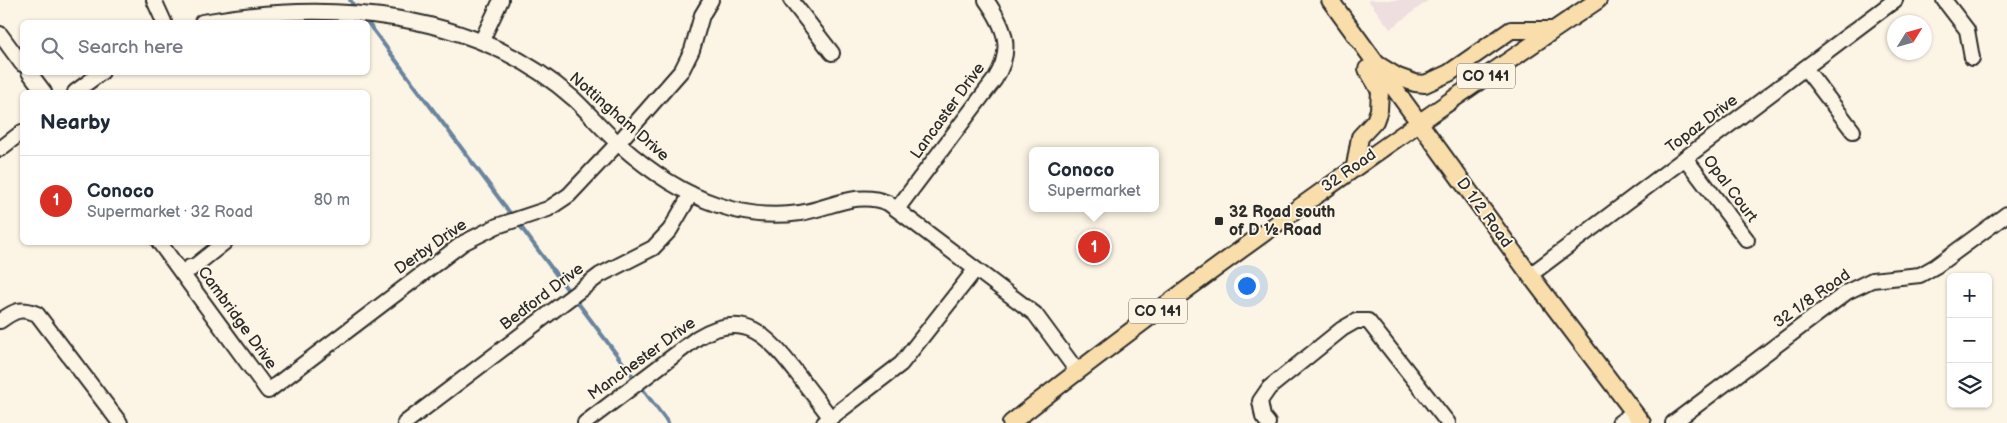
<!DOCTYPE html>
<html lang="en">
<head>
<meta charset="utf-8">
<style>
  body { margin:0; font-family:"Balsamiq Sans",sans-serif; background:#f6f6f7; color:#1f2937 }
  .controls { position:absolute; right:15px; bottom:15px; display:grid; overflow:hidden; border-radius:8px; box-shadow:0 1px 4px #0004 }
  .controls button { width:45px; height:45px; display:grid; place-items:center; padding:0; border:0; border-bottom:1px solid #e0e1e3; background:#fff; color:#1f2937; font:25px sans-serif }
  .compass { position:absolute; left:1887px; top:15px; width:45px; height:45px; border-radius:50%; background:#fff; box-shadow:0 1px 4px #0004; rotate:53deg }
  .you { position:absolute; left:1246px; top:285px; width:18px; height:18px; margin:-12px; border:4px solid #fff; border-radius:50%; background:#1a73e8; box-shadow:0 0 0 8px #1a73e833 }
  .badge { display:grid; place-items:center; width:32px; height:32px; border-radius:50%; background:#d93025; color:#fff; font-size:16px; font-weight:700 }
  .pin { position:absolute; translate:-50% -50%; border:2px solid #fff; box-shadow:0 1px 5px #0006 }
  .popup { position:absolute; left:1029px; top:147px; width:130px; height:65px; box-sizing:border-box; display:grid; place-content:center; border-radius:8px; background:#fff; filter:drop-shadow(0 1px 4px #0005); font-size:16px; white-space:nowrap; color:#747a83 }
  .popup b { font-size:19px; color:#1f2937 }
  .popup::after { content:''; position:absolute; left:50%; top:100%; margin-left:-10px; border:10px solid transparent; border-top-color:#fff }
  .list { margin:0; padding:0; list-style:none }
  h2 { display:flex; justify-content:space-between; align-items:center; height:65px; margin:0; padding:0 20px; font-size:21px }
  h2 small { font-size:16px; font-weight:400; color:#747a83 }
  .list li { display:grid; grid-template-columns:32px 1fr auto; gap:15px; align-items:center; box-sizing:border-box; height:90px; padding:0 20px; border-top:1px solid #e0e1e3 }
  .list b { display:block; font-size:19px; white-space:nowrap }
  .list p { margin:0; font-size:16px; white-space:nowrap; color:#747a83 }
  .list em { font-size:16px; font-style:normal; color:#747a83 }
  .icon { flex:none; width:28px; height:28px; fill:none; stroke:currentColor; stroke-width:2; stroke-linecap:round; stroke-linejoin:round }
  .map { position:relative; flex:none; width:2007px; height:423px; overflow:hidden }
  .search { position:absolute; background:#fff; box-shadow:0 1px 4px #0004; left:20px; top:20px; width:350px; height:55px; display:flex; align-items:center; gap:12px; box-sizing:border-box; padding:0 18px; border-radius:8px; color:#747a83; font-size:19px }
  .panel { position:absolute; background:#fff; box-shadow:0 1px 4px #0004; left:20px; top:90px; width:350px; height:155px; border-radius:8px }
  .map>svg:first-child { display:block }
</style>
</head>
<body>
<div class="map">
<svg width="2007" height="423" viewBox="0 0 2007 423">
  <rect width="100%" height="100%" fill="#fcf5e5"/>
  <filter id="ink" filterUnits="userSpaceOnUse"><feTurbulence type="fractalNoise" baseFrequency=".02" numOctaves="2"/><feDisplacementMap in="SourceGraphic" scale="10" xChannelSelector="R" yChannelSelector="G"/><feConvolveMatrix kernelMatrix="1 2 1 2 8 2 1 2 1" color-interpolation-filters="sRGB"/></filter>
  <g filter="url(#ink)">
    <path fill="#efdedf" d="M 1368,0 L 1429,0 L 1390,29 Z"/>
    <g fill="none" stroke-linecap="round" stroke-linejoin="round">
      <g stroke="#69849f" stroke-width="4">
        <path d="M 350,0 L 358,11"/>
        <path d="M 368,23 L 513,217"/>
        <path d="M 518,223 L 570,293"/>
        <path d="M 575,299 L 668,423"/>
      </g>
      <g stroke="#2b2b2b" stroke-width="18">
        <g id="minor">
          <path d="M 154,0 L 164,22"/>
          <path d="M 791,0 L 832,53"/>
          <path d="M 1944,0 L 1967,30 L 1972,58"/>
          <path d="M 202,22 C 328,0 473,9 574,99 C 589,113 603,130 619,144 C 648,170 682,193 718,205 C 744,214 773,217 800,213 C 831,208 857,190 888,203 L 1035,314 L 1077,371"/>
          <path d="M 0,34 L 22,64"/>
          <path d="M 482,40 L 501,0"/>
          <path d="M 1805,68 L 1853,131"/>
          <path d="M 29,72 L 44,92"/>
          <path d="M 75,92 L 102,72"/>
          <path d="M 0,149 L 22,132"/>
          <path d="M 1685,158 L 1747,240"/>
          <path d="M 897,209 L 995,79 C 1014,49 1005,27 986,0"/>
          <path d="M 159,242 L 268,391 L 463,243 L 497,226 L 548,209 L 569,195 L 618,143 L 682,70 L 692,50 L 702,15 L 711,0"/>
          <path d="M 182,273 L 190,267 L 191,269 L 225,242"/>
          <path d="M 1530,275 L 1895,0"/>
          <path d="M 0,321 C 14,311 20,307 37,314 L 120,423"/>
          <path d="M 405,423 L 600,275 L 653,248 L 670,230 L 691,194"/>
          <path d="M 585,423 L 697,338 C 744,309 768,336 796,372 C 807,387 819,402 830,417"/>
          <path d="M 824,423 L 901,364 L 975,270"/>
          <path d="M 1268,423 L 1263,417 L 1260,401 L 1269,388 L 1342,329 L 1356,321 L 1368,321 L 1448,423"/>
          <path d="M 1619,423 L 1634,412"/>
          <path d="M 1673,423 L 1847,292 L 1872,280 L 1920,275 L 1936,266 L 2007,214"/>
        </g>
      </g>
      <g stroke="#2b2b2b" stroke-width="20">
        <g id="major">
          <path d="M 1330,0 L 1530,275 L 1642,423"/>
          <path d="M 1380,66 L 1398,77 L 1415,83 L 1425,84 L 1449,73 L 1511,30 L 1553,30"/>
          <path d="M 1355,166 L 1360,137 L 1375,121 L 1379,110 L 1380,91 L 1367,69"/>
          <path d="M 1011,423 C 1201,274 1398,135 1598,0"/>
        </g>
      </g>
      <use href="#minor" stroke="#fcf5e5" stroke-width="14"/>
      <use href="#major" stroke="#f9deab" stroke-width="16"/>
    </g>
  </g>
  <rect fill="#2b2b2b" stroke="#fcf5e5" stroke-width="2" x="1214" y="216" width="10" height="10" rx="2.5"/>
  <g text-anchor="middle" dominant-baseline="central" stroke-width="4" stroke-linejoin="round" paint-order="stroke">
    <g fill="#fcf5e5" stroke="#6a6863" stroke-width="1">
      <rect x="1457" y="63.5" width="58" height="25" rx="4"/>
      <rect x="1129" y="298.5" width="58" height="25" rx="4"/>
    </g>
    <g font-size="15" font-weight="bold" fill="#2b2b2b">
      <text x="1486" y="76">CO 141</text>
      <text x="1158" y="311">CO 141</text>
    </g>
    <g font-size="16" fill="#2b2b2b" stroke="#fcf5e5">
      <text transform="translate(948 111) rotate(-54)">Lancaster Drive</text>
      <text transform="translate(619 117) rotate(41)">Nottingham Drive</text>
      <text transform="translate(1702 124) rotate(-37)">Topaz Drive</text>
      <text transform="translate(1349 171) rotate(-35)">32 Road</text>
      <text transform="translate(1730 189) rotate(53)">Opal Court</text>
      <text transform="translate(1484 213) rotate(54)">D 1/2 Road</text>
      <text transform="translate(431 247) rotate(-35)">Derby Drive</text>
      <text transform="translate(542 297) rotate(-37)">Bedford Drive</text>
      <text transform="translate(1812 299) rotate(-35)">32 1/8 Road</text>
      <text transform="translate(237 318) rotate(54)">Cambridge Drive</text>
      <text transform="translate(642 359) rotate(-36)">Manchester Drive</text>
    </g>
    <g font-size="16" font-weight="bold" fill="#2b2b2b" stroke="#fcf5e5" text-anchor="start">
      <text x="1229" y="212">32 Road south<tspan x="1229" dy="18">of D ½ Road</tspan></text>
    </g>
  </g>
</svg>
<div class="controls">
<button>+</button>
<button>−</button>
<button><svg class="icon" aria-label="layers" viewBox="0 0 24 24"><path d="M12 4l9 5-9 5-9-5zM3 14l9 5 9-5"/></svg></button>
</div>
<svg class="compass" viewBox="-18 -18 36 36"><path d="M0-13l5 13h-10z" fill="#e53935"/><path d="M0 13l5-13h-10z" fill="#747a83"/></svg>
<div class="you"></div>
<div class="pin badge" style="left:1094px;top:247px">1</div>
<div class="popup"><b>Conoco</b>Supermarket</div>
<div class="search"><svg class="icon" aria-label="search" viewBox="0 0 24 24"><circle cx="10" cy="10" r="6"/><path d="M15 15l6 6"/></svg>Search here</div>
<section class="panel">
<h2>Nearby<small></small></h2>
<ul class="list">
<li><span class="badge">1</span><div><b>Conoco</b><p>Supermarket · 32 Road</p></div><em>80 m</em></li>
</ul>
</section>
</div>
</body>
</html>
